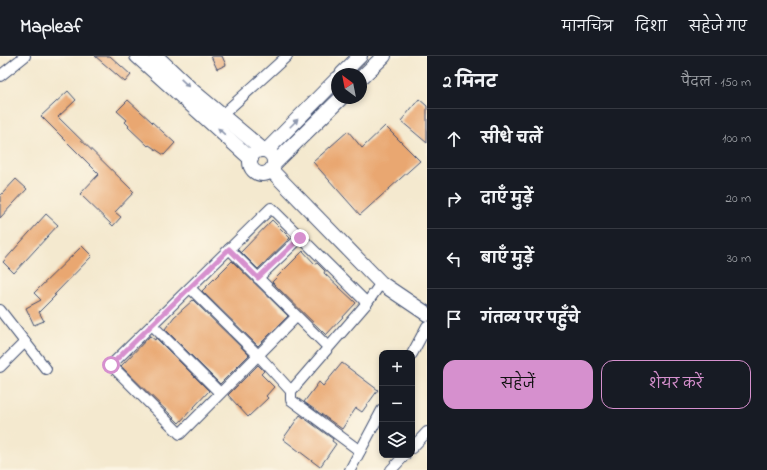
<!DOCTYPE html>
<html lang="hi">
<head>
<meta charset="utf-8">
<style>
  body { margin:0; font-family:"Indie Flower","Playpen Sans Deva",sans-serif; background:#20242c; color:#f1f3f6 }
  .controls { position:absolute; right:12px; bottom:12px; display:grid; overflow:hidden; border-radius:8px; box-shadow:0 2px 6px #0003 }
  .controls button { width:36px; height:36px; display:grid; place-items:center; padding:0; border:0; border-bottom:1px solid #363941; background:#171b24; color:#f1f3f6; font:20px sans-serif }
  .compass { position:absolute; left:331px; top:12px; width:36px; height:36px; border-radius:50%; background:#171b24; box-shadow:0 2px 6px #0003; rotate:328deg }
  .stop { position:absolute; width:12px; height:12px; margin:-9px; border:3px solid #d690ce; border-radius:50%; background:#fff }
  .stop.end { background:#d690ce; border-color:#fff; box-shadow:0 1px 4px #0008 }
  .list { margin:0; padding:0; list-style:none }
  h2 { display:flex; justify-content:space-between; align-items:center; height:52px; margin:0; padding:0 16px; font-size:17px }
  h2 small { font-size:13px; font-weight:400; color:#9ea1a6 }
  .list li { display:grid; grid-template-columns:26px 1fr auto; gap:12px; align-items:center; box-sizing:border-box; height:60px; padding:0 16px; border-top:1px solid #363941 }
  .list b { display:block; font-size:15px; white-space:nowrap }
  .list em { font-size:13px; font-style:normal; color:#9ea1a6 }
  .actions { display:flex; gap:8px; padding:12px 16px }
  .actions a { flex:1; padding:9px 0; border:1px solid #d690ce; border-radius:12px; text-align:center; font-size:14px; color:#d690ce }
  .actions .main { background:#d690ce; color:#111 }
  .icon { flex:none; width:22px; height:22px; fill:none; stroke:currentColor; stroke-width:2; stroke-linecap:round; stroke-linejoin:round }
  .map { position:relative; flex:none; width:427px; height:414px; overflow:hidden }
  header { display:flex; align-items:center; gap:24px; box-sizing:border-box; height:56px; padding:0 20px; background:#171b24; border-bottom:1px solid #363941 }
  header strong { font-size:19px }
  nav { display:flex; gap:22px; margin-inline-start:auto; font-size:14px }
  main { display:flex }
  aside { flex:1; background:#171b24 }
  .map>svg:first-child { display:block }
</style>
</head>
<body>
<header>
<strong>Mapleaf</strong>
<nav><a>मानचित्र</a><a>दिशा</a><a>सहेजे गए</a></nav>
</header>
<main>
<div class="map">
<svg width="427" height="414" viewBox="0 0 427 414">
  <rect width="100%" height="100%" fill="#fcf5e5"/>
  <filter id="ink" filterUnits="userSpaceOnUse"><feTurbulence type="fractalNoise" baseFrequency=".025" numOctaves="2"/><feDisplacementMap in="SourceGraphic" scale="8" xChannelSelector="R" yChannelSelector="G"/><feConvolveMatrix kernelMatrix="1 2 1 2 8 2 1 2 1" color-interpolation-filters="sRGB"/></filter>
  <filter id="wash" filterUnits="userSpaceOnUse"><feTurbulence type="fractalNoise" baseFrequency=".012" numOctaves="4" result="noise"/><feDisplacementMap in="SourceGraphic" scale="16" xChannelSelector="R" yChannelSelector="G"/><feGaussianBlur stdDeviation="0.9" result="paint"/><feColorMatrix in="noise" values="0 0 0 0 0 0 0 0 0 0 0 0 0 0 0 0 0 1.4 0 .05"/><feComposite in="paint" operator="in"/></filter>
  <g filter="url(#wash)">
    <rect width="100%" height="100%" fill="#f4e9cf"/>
    <g id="blocks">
      <g fill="#e9a771">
        <path d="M 95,0 L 110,0 L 131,19 L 125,26 Z"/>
        <path d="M 211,0 L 222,0 L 226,9 L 217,13 Z"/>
        <path d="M 68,35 L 76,44 L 58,61 L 134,136 L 115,156 L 121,161 L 113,170 L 80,138 L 99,118 L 41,60 Z"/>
        <path d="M 419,43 L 427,50 L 427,87 L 401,65 Z"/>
        <path d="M 128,44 L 175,87 L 164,99 L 149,89 L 148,90 L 128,71 L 129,70 L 125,66 L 127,64 L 117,55 Z"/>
        <path d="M 385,70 L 420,105 L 360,159 L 313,106 L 348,75 L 362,92 Z"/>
        <path d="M 16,123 L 27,133 L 0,162 L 0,140 Z"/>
        <path d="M 46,158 L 58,169 L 14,217 L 3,206 Z"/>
        <path d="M 272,164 L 290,182 L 258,213 L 241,196 Z"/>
        <path d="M 82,190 L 92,200 L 54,239 L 56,239 L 39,256 L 44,265 L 34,269 L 26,252 L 41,244 L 34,237 Z"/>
        <path d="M 303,195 L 315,208 L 317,207 L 325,215 L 324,217 L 356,247 L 326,279 L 272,226 Z"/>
        <path d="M 232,205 L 288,260 L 258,290 L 202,235 Z"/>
        <path d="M 193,244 L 249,299 L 220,328 L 165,273 L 174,261 Z"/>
        <path d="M 150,280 L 155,284 L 156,282 L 209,335 L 179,367 L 121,310 Z"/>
        <path d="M 342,307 L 378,334 L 362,356 L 356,352 L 342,373 L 304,346 L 319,326 L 323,330 Z"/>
        <path d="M 258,309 L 264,315 L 261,318 L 274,331 L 266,340 L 268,342 L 248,361 L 228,339 Z"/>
        <path d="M 300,359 L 333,383 L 332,385 L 336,388 L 320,411 L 283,383 Z"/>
      </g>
    </g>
  </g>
  <g filter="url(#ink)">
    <use href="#blocks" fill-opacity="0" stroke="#3c4b6f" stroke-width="1"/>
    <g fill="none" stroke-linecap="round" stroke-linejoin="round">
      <g stroke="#3c4b6f" stroke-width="12">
        <g id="street">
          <path d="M 0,20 L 25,0"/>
          <path d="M 222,59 L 287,0"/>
          <path d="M 229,193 L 328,291"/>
          <path d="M 258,222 L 300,182"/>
          <path d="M 190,232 L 258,299 L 291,335"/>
          <path d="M 0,254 L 46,313"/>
          <path d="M 296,261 L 180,378 L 111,309 L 271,152 L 367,247"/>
          <path d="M 152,269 L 220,337"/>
          <path d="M 412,298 L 427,270"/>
          <path d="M 0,311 L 25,286"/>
          <path d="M 412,392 L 427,376"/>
          <path d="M 360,395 L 291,344 L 291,335 L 367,247 L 381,227"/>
          <path d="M 350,414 L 382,354"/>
          <path d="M 391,414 L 405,399"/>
        </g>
      </g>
      <g stroke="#3c4b6f" stroke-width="16">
        <g id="secondary">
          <path d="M 137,0 L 251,103"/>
          <path d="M 156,0 L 193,35 L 262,93"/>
          <path d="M 342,18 L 360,0"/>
          <path d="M 361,22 L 384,0"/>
          <path d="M 267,94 L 337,23"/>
          <circle cx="262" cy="106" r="12"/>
          <path d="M 275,107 L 341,42"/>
          <path d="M 271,114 L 381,227 L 427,258"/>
        </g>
      </g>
      <use href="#street" stroke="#fff" stroke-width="10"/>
      <use href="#secondary" stroke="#fff" stroke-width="14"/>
    </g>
    <defs><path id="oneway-solid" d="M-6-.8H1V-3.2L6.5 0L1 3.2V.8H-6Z"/></defs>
    <g fill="#8d97ae">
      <use href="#oneway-solid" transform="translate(185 27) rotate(44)"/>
      <use href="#oneway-solid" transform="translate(294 67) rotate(-45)"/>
      <use href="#oneway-solid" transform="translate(222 76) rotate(-137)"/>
    </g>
  </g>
  <g fill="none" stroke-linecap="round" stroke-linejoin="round" filter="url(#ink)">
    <path stroke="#d690ce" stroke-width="5" d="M 111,309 L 229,193 L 258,222 L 300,182"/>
  </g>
</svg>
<div class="controls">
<button>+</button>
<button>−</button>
<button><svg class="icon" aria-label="layers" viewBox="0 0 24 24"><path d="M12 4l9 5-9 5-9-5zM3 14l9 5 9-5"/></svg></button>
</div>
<svg class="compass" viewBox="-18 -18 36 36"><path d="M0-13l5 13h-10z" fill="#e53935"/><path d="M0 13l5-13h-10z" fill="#9ea1a6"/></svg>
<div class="stop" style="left:111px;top:309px"></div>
<div class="stop end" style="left:300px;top:182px"></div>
</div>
<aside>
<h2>2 मिनट<small>पैदल · 150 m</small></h2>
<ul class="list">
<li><svg class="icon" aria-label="ahead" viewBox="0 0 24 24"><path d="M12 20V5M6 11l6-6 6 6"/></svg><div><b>सीधे चलें</b></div><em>100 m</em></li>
<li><svg class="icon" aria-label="right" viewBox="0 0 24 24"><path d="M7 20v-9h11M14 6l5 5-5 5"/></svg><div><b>दाएँ मुड़ें</b></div><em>20 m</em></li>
<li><svg class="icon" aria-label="left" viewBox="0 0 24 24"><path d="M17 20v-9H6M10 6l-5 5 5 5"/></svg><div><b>बाएँ मुड़ें</b></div><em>30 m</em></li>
<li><svg class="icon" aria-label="arrive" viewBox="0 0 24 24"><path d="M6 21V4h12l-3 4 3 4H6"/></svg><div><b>गंतव्य पर पहुँचे</b></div></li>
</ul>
<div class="actions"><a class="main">सहेजें</a><a>शेयर करें</a></div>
</aside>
</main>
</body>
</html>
